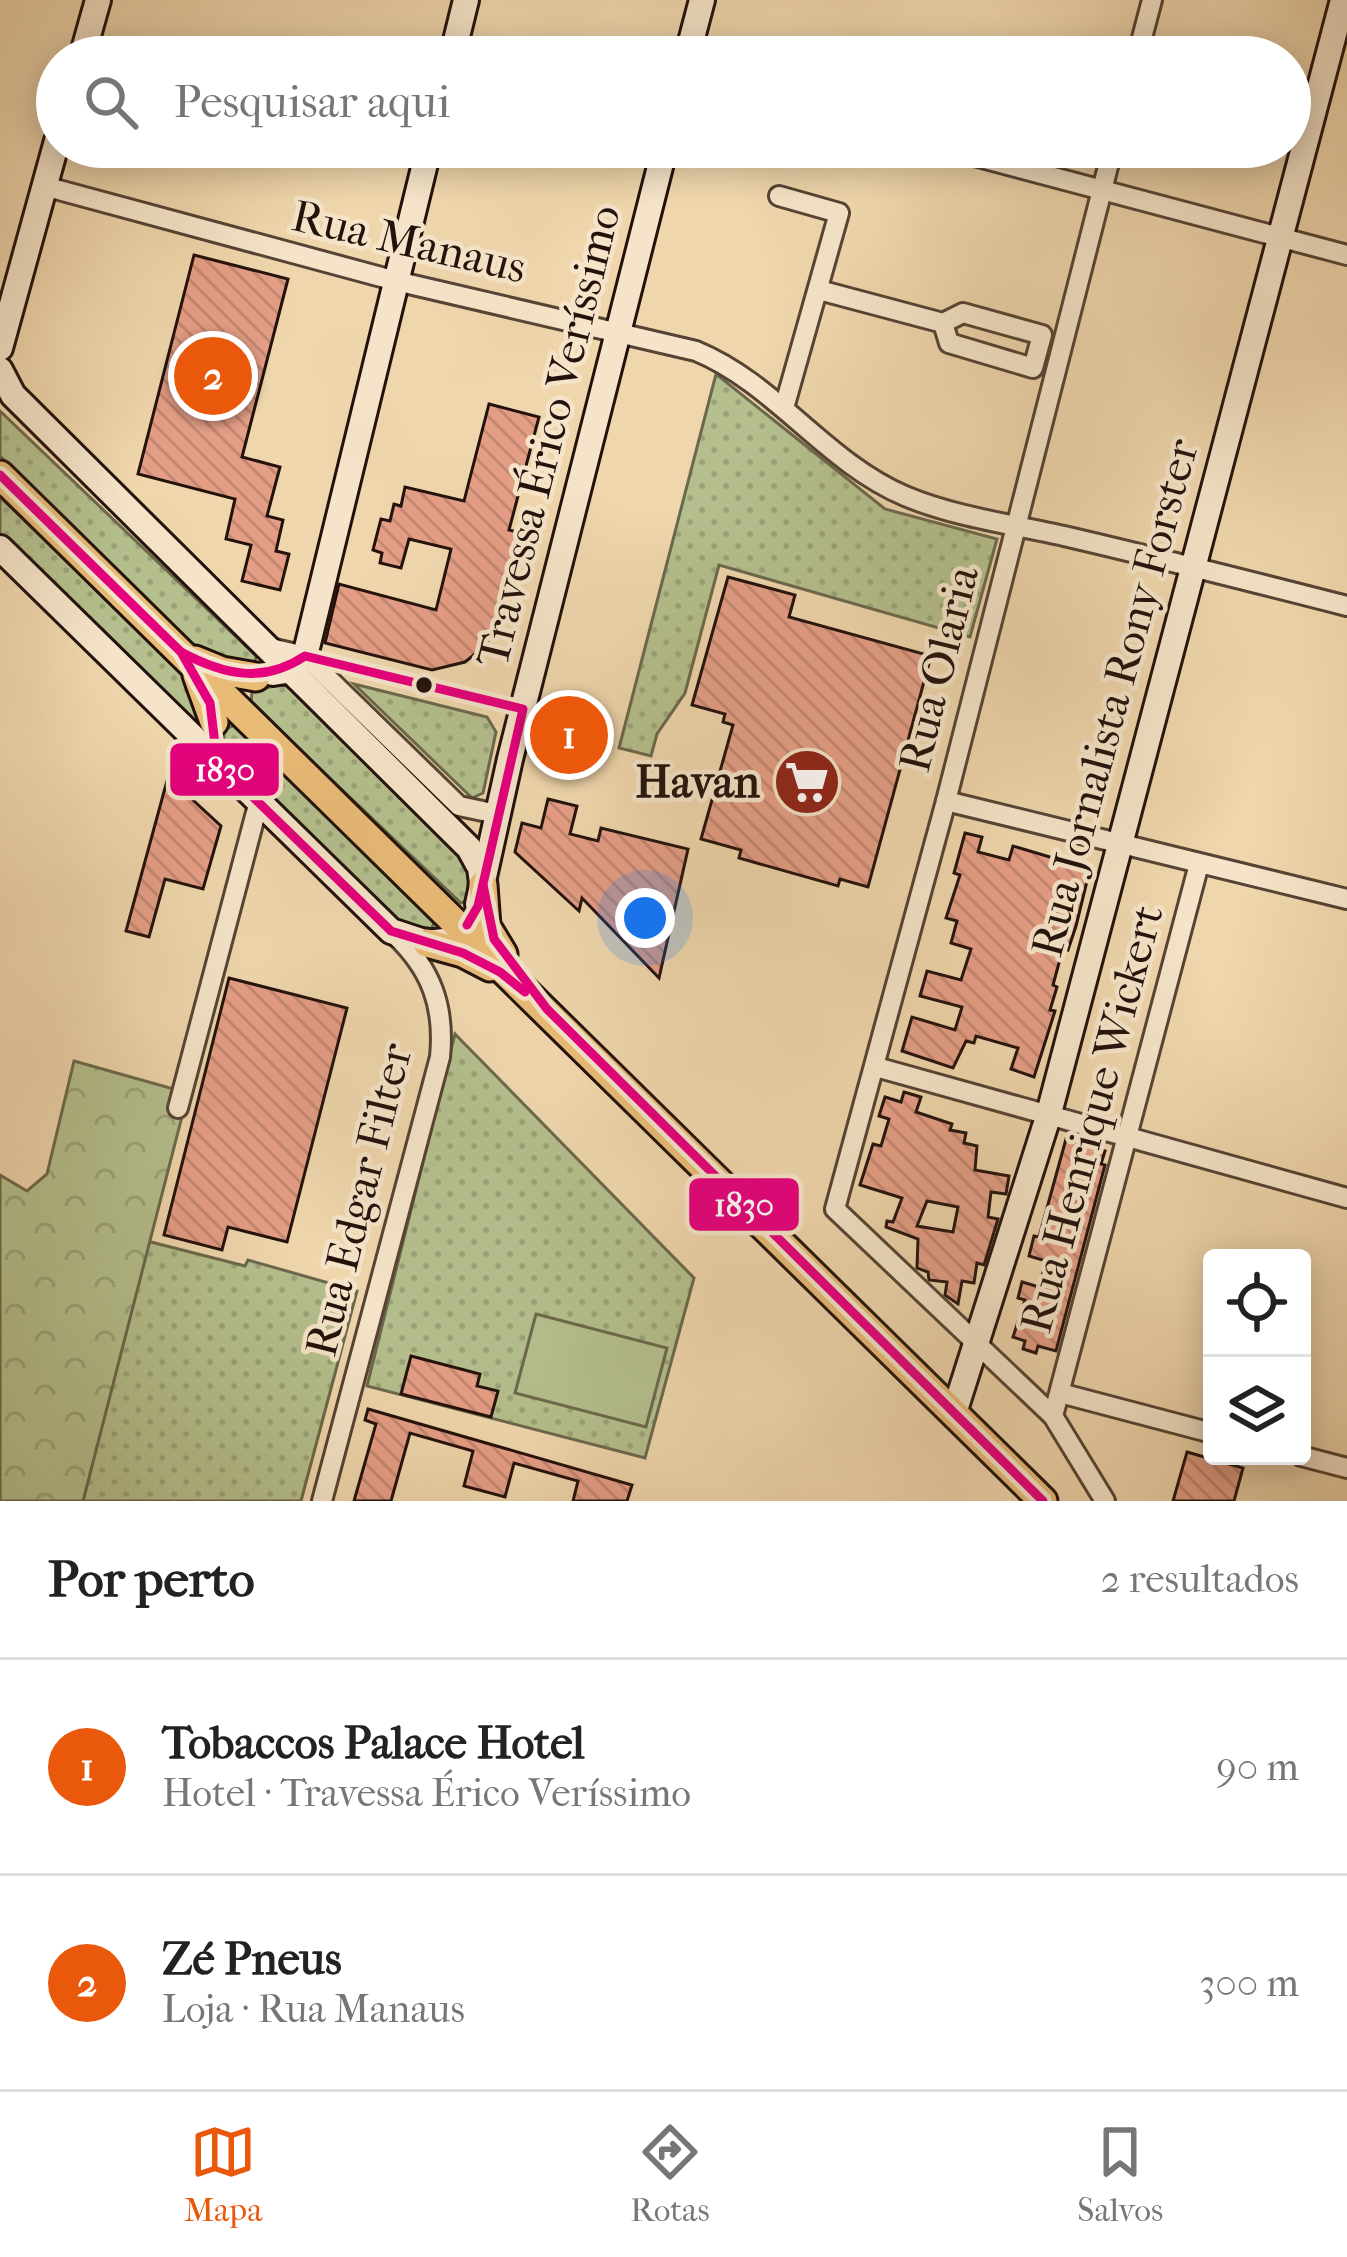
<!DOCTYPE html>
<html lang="pt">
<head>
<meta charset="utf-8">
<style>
  body { margin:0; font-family:"IM FELL French Canon",serif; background:#f2f2f2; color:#222 }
  .controls { position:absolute; right:36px; bottom:36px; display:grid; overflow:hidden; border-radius:12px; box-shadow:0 6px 30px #0003 }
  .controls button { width:108px; height:108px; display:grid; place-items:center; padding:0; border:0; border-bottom:3px solid #e0e0e0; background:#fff; color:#222; font:60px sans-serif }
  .you { position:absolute; left:645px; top:918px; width:42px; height:42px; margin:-30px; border:9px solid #fff; border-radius:50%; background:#1a73e8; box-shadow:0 0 0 18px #1a73e833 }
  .badge { display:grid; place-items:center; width:78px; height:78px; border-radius:50%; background:#ea580c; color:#fff; font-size:39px; font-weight:700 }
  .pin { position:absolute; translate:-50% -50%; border:6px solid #fff; box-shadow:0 3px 12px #0006 }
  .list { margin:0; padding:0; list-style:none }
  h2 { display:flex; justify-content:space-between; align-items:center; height:156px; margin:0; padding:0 48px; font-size:51px }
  h2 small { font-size:39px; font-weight:400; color:#767676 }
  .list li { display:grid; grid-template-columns:78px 1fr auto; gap:36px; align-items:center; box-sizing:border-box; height:216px; padding:0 48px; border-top:3px solid #e0e0e0 }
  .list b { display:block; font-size:45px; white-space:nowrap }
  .list p { margin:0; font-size:39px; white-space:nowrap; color:#767676 }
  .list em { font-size:39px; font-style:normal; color:#767676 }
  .icon { flex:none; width:66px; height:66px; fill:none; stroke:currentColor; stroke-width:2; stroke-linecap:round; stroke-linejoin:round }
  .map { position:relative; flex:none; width:1347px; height:1501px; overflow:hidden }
  .search { position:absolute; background:#fff; box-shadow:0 6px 30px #0003; left:36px; right:36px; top:36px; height:132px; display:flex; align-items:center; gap:30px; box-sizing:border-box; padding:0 42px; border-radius:66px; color:#767676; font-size:45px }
  .sheet { height:588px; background:#fff }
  nav { display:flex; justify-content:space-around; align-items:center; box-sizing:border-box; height:168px; border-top:3px solid #e0e0e0; background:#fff; font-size:33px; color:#767676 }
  nav a { display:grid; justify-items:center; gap:6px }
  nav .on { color:#ea580c }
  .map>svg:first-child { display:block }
</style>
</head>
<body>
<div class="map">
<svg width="1347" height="1501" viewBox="0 0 1347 1501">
  <defs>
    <pattern id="grass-dots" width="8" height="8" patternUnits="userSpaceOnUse" patternTransform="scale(3)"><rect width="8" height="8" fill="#b4bf8d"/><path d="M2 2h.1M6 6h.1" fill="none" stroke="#9aa378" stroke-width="1.8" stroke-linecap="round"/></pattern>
    <pattern id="forest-crowns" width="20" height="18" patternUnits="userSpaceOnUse" patternTransform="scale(3)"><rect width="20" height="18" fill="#b4bf8d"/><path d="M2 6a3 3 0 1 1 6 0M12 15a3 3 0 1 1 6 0" fill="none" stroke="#9aa378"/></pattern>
    <pattern id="building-back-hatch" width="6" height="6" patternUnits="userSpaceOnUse" patternTransform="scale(3)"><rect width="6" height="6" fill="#e59e86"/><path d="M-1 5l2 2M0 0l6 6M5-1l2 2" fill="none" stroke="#c48772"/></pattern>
  </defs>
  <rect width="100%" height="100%" fill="#efd6ac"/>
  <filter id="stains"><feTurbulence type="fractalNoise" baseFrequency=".00167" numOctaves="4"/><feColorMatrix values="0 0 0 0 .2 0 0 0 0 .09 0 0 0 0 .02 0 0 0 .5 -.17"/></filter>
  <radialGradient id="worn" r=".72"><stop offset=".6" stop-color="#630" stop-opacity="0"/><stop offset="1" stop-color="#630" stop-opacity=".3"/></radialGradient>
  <g fill="url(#grass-dots)" stroke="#6c684c" stroke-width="3">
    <path d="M 716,374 L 885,509 L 997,539 L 970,637 L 719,565 L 685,693 L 657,734 L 651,756 L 619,748 Z"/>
    <path d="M 0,411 L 256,656 L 255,662 L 247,666 L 200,651 L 0,456 Z"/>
    <path d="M 0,497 L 182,673 L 202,724 L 197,728 L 0,535 Z"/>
    <path d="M 354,684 L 487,717 L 496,732 L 483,793 L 472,798 Z"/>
    <path d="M 277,685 L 287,686 L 468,860 L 474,877 L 470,899 L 461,903 L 251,703 L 252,692 Z"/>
    <path d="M 235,725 L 435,918 L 432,929 L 416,931 L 398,925 L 230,762 L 224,747 L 224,730 Z"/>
    <path d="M 455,1034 L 694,1278 L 645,1458 L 367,1386 Z"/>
    <path d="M 147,1241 L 245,1266 L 248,1260 L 357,1291 L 301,1501 L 83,1501 Z"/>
  </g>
  <path fill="url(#forest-crowns)" stroke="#6c684c" stroke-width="3" d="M 74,1061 L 188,1093 L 83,1501 L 0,1501 L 0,1175 L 27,1191 L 47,1174 Z"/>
  <path fill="#b4bf8d" stroke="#6c684c" stroke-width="3" d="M 536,1314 L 667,1348 L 646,1427 L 515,1393 Z"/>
  <g fill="url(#building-back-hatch)" stroke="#23120c" stroke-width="3" fill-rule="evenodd">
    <path d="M 194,255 L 288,279 L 242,457 L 280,467 L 267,516 L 283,520 L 276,551 L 289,554 L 280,590 L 242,581 L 251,545 L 226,539 L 235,499 L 138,474 Z"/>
    <path d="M 489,404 L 539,417 L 509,530 L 521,533 L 497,621 L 485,646 L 465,662 L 432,670 L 325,643 L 339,584 L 436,610 L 451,549 L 409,539 L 401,568 L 380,563 L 382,553 L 373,550 L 381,519 L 390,521 L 394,504 L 401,506 L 405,487 L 464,501 Z"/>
    <path d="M 728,577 L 795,595 L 789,617 L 931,656 L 868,887 L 840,879 L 838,886 L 739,858 L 741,850 L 701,839 L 733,725 L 723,722 L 725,714 L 692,705 Z"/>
    <path d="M 168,777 L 221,826 L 203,889 L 165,879 L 149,937 L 126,931 Z"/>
    <path d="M 548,799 L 577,806 L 570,834 L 598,841 L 601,828 L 688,849 L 659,978 L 582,898 L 579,911 L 515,852 L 522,823 L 541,828 Z"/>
    <path d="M 965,833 L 982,837 L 978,852 L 1009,860 L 1013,846 L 1090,869 L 1076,926 L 1068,950 L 1063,948 L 1053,985 L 1057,987 L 1050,1010 L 1055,1011 L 1034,1077 L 1011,1069 L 1018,1048 L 976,1036 L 974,1043 L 966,1041 L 953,1068 L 902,1051 L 912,1017 L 955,1030 L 962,1007 L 920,996 L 927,971 L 961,980 L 971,949 L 951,943 L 957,921 L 946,918 L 960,875 L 954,873 Z"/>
    <path d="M 229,978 L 347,1008 L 287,1242 L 228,1227 L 222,1250 L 164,1235 Z"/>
    <path d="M 904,1092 L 921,1097 L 916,1112 L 952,1124 L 950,1130 L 966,1133 L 964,1143 L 977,1146 L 975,1170 L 1009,1176 L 1006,1194 L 991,1192 L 988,1217 L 998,1219 L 984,1265 L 977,1263 L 974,1283 L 962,1281 L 958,1304 L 945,1295 L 947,1282 L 929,1280 L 928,1272 L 917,1268 L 918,1239 L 886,1227 L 887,1221 L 893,1222 L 902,1198 L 860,1185 L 873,1144 L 881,1146 L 889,1119 L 879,1116 L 885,1097 L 901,1102 ZM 927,1201 L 958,1207 L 953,1232 L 917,1226 Z"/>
    <path d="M 1066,1139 L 1105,1151 L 1101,1164 L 1105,1165 L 1056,1351 L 1038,1346 L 1036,1353 L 1023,1349 L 1025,1341 L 1013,1337 L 1025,1300 L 1018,1298 L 1022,1282 L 1039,1287 L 1046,1261 L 1029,1256 L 1034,1236 L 1039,1237 Z"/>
    <path d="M 411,1356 L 480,1374 L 477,1386 L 498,1391 L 491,1417 L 401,1394 Z"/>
    <path d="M 368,1409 L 632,1485 L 627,1501 L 573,1501 L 578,1481 L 514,1463 L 505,1497 L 464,1486 L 473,1451 L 410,1433 L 391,1501 L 354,1501 L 376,1424 L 365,1420 Z"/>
    <path d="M 1187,1452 L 1243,1468 L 1234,1501 L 1173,1501 Z"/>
  </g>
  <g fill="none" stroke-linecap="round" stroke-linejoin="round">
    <g stroke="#564334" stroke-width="24">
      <g id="street">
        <path d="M 1137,57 L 1152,0"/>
        <path d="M 940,147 L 1347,255"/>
        <path d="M 44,186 L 396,281 L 696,351 C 776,384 825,462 905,496 C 955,517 1011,524 1064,536 C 1159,558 1253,582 1347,606"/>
        <path d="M 779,196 L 839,213 L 784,408"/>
        <path d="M 819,290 L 943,323 L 963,313 L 1042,335 L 1033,368 L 949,343 L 943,323"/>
        <path d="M 266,647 L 305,656 L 459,806 L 497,814"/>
        <path d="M 946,801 L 1347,899"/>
        <path d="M 876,1067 L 1347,1198"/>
        <path d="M 178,1108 L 259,801"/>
        <path d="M 1060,1393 L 1212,1433"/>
        <path d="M 1053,1416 L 1199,864"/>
        <path d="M 1301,1456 L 1347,1468"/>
        <path d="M 322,1501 L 440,1057 C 445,1006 431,969 395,935"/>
        <path d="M 1105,1501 L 1053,1416 L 835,1209 L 946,801 L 1113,147"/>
      </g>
    </g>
    <g stroke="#23120c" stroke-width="30">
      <g id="secondary">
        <path d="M 82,57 L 98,0"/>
        <path d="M 452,57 L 466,0"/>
        <path d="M 687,57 L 702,0"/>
        <path d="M 0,348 L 57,141"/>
        <path d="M 0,370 L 13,395 L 469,848 L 480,868 L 482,883"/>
        <path d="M 0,548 L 391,931 L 427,943 L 444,941"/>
        <path d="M 273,673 L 286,671 L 305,656 L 429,147"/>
        <path d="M 478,904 L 510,759 L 665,147"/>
        <path d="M 954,1413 L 1048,1117 L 1343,0"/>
      </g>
    </g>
    <g stroke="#23120c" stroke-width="33">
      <g id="primary">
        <path d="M 0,475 L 1043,1501"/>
        <path d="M 195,660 L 222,671 L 256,677"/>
        <path d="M 197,675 L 214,722"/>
        <path d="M 483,885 L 486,926 L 503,954"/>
        <path d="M 427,943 L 463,953 L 490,967"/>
      </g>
    </g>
    <use href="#street" stroke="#f5e4c9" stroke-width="18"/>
    <use href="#secondary" stroke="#f5e4c9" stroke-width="24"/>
    <use href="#primary" stroke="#e8bb76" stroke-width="27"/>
    <g stroke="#f5e4c9" stroke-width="18">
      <g id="bus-1">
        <path d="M 0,475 L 181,652 L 210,703 L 216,752 L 222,767 L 391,931 L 463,953 L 500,972 L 525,992"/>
        <path d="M 181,652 C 224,675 263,684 305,656 L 523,709 L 478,906 L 467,925"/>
        <path d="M 483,885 L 494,939 L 547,1009 L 1043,1501"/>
      </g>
    </g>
    <use href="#bus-1" stroke="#e5007d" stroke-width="9"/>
  </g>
  <defs>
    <g id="supermarket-disc" transform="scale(3.45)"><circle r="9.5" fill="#8f2418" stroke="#f5e4c9"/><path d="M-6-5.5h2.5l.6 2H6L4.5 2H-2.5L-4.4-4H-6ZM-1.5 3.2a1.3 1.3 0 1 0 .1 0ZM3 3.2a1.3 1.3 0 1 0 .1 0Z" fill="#fff"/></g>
  </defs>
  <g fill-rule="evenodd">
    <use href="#supermarket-disc" x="807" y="782"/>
  </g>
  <circle fill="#23120c" stroke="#f5e4c9" stroke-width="4.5" cx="424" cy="685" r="10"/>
  <g text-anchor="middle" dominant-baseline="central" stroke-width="9" stroke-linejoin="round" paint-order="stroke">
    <g font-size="45" fill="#23120c" stroke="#f5e4c9">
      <text transform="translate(409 242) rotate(13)">Rua Manaus</text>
      <text transform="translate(549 436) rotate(-76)">Travessa Érico Veríssimo</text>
      <text transform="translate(939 669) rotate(-76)">Rua Olaria</text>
      <text transform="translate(1115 698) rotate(-75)">Rua Jornalista Rony Forster</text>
      <text transform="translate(1092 1119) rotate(-75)">Rua Henrique Wickert</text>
      <text transform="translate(359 1200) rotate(-76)">Rua Edgar Filter</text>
    </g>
    <g font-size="45" font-weight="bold" fill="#23120c" stroke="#f5e4c9" text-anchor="end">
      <text x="760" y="782">Havan</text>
    </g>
  </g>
  <g stroke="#f5e4c9" stroke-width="4.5">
    <rect x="168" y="741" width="113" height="57" rx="12" fill="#e5007d"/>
    <rect x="687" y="1176" width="114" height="57" rx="12" fill="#e5007d"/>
  </g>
  <g font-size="33" text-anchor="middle" font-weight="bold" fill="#fff">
    <text x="225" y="781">1830</text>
    <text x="744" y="1216">1830</text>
  </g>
  <rect width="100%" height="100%" filter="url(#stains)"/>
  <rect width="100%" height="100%" fill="url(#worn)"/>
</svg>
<div class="controls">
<button><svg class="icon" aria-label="locate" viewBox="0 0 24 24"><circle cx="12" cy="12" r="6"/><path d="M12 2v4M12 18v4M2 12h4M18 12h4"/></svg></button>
<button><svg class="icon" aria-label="layers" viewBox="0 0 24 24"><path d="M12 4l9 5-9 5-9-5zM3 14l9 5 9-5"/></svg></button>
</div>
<div class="you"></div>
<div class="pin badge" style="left:569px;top:735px">1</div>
<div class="pin badge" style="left:213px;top:376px">2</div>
<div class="search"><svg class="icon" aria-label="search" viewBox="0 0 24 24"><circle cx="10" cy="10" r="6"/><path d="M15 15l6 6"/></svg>Pesquisar aqui</div>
</div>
<section class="sheet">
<h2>Por perto<small>2 resultados</small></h2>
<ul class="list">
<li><span class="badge">1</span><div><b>Tobaccos Palace Hotel</b><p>Hotel · Travessa Érico Veríssimo</p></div><em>90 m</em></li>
<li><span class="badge">2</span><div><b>Zé Pneus</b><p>Loja · Rua Manaus</p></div><em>300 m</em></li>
</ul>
</section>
<nav>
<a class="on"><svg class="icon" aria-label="map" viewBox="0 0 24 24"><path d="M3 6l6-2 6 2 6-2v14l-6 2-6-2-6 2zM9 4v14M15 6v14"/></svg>Mapa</a>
<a><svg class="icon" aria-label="directions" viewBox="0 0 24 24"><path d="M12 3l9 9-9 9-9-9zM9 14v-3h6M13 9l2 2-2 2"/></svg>Rotas</a>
<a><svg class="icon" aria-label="saved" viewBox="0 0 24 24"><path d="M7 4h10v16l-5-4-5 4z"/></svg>Salvos</a>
</nav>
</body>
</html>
